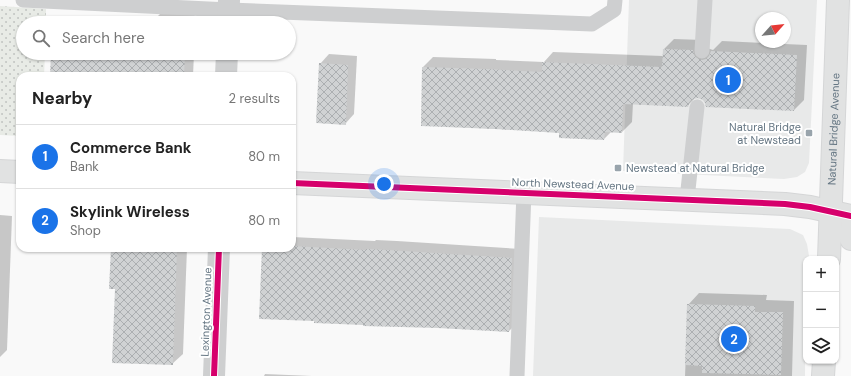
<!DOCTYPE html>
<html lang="en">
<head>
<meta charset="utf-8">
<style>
  body { margin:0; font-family:"DM Sans",sans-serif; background:#f2f2f2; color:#222 }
  .controls { position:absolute; right:12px; bottom:12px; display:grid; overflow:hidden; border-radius:8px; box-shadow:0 1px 3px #0004 }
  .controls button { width:36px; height:36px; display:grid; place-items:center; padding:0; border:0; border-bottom:1px solid #e0e0e0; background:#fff; color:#222; font:20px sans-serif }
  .compass { position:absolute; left:755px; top:12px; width:36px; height:36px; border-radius:50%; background:#fff; box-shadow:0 1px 3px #0004; rotate:63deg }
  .you { position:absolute; left:384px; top:184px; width:14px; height:14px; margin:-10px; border:3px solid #fff; border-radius:50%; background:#1a73e8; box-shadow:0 0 0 6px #1a73e833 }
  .badge { display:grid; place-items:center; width:26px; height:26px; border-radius:50%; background:#1a73e8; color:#fff; font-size:13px; font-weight:700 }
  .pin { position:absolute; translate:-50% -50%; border:2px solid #fff; box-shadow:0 1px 4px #0006 }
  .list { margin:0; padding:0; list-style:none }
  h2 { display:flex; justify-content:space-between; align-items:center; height:52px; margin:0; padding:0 16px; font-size:17px }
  h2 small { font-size:13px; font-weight:400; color:#767676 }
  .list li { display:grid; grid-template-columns:26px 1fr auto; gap:12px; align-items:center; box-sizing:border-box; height:64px; padding:0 16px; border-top:1px solid #e0e0e0 }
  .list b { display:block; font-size:15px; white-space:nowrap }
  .list p { margin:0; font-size:13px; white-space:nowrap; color:#767676 }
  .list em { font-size:13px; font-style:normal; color:#767676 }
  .icon { flex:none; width:22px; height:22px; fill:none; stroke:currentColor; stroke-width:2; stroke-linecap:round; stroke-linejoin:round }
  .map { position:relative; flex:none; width:851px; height:376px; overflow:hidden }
  .search { position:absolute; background:#fff; box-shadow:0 1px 3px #0004; left:16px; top:16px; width:280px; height:44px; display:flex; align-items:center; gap:10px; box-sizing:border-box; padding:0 14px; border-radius:22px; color:#767676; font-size:15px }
  .panel { position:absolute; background:#fff; box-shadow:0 1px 3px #0004; left:16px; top:72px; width:280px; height:180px; border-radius:12px }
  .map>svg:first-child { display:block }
</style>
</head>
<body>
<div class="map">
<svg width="851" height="376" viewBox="0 0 851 376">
  <defs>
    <pattern id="grass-dots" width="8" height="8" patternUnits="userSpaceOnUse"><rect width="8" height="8" fill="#e8ebe6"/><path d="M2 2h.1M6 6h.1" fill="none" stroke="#c0c3c0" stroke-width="1.8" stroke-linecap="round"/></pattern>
    <pattern id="building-cross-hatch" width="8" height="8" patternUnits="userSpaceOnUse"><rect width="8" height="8" fill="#d0d2d3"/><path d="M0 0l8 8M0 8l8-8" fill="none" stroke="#acafb1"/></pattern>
  </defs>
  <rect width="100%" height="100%" fill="#f9f9f9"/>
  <g fill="#e8e9e9" fill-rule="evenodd">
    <path d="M 629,0 L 817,0 L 809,163 L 805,172 L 797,177 L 784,179 L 623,171 ZM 761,18 L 785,18 L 785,42 L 761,42 Z"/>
    <path d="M 539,217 L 790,229 L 803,235 L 807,244 L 809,256 L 809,259 L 806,259 L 805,376 L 533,376 Z"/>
  </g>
  <path fill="url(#grass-dots)" d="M 0,6 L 46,9 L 46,23 L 23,23 L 23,53 L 45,53 L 44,76 L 20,76 L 20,136 L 0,135 Z"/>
  <g fill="#0003">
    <path d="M 167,7 L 195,9 L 194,23 L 158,23 L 158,16 Z"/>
    <path d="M 674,39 L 703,40 L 707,48 L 713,50 L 722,41 L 807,45 L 804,100 L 794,110 L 703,99 L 696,97 L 688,105 L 633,103 L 632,122 L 622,132 L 611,132 L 604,139 L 560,132 L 422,125 L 423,67 L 433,57 L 496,59 L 496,60 L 544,62 L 553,52 L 663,56 L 664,49 Z"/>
    <path d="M 52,53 L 194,53 L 193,76 L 51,76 Z"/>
    <path d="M 329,54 L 357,56 L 354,114 L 345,124 L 320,64 Z"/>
    <path d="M 0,215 L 12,216 L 7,350 L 0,357 Z"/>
    <path d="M 292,237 L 375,241 L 376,240 L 397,241 L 521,249 L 518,322 L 509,331 L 263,248 L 292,248 Z"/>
    <path d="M 112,248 L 187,248 L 183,354 L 172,364 L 116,288 Z"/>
    <path d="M 699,293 L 767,295 L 766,300 L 794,301 L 792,376 L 685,376 L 688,305 Z"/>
    <path d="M 265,374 L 312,376 L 264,376 Z"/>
  </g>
  <g fill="url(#building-cross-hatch)">
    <path d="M 157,16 L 187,17 L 187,23 L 157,23 Z"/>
    <path d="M 663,49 L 693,50 L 694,55 L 697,58 L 702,60 L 706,59 L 709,56 L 711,51 L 797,55 L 794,111 L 706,107 L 705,103 L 703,100 L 698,98 L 693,99 L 690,101 L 688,107 L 623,104 L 622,133 L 605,132 L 604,140 L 559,138 L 559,133 L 495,129 L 421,126 L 422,67 L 486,69 L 542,72 L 542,62 L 662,67 Z"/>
    <path d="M 51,53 L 185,53 L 184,76 L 50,76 Z"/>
    <path d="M 319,63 L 348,65 L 346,125 L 316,123 Z"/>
    <path d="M 292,246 L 366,250 L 366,249 L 388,250 L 512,258 L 509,332 L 438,328 L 363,326 L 363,325 L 314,323 L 314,321 L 259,319 L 262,248 L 292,248 Z"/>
    <path d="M 111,248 L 177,248 L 173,365 L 112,363 L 115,289 L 109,289 Z"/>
    <path d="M 687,304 L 755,306 L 755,312 L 783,312 L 781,375 L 702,373 L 702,366 L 685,365 Z"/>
  </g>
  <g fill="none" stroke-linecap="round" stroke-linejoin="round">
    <g stroke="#d5d6d7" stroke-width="24">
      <g id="secondary">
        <path d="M 0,171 L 20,172"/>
        <path d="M 292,183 L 785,204 L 810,207 L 851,216"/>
      </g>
    </g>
    <g stroke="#d5d6d7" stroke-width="24">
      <g id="primary">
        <path d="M 831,211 C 841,220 846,226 851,239"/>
        <path id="s1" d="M 829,259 L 838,0"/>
        <path d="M 823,376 L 824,361"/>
      </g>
    </g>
    <g stroke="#cecfd0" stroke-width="15">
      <path d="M 23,0 L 229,10 L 592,24 L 614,10 L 615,0"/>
      <path d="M 702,51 L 705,0"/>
      <path d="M 687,199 L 697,107"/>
      <path d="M 517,376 L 524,192"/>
    </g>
    <g stroke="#cecfd0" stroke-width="22">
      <path d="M 228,23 L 229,0"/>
      <path d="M 226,76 L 227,53"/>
      <path d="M 214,376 L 219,248"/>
    </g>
    <use href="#secondary" stroke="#e1e2e2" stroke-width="22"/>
    <use href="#primary" stroke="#e1e2e2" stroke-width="22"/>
    <g stroke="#fff" stroke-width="8">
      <g id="cycleway">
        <path d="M 292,183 L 785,204 L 810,207 L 851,216"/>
        <path d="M 214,376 L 219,248"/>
      </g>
    </g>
    <use href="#cycleway" stroke="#d6006c" stroke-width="6"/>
  </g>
  <g fill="#99a4ac" stroke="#fff" stroke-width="1.5">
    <rect x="805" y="129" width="8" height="8" rx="2"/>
    <rect x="614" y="164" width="8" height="8" rx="2"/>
  </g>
  <g text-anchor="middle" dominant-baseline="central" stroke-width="4" stroke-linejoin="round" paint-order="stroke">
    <g font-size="11" fill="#657683" stroke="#fff" text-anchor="end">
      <text x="801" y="127">Natural Bridge<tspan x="801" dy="13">at Newstead</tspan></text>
      <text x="626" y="168" text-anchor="start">Newstead at Natural Bridge</text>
    </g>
    <g font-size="11" fill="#657683" stroke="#fff">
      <text stroke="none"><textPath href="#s1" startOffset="130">Natural Bridge Avenue</textPath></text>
      <text transform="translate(573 184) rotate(2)">North Newstead Avenue</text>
      <text transform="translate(206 312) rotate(-88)">Lexington Avenue</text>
    </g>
  </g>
</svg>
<div class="controls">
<button>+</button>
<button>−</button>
<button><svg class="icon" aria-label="layers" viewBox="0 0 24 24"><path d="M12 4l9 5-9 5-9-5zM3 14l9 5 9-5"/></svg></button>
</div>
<svg class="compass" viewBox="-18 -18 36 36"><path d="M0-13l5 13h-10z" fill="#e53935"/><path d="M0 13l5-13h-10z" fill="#767676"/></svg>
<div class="you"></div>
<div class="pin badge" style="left:728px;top:80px">1</div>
<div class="pin badge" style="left:734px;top:339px">2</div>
<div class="search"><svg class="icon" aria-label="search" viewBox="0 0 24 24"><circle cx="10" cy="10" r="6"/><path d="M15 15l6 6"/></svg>Search here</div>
<section class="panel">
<h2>Nearby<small>2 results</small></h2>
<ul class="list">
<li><span class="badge">1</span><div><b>Commerce Bank</b><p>Bank</p></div><em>80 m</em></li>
<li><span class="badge">2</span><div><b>Skylink Wireless</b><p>Shop</p></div><em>80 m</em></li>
</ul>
</section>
</div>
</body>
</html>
